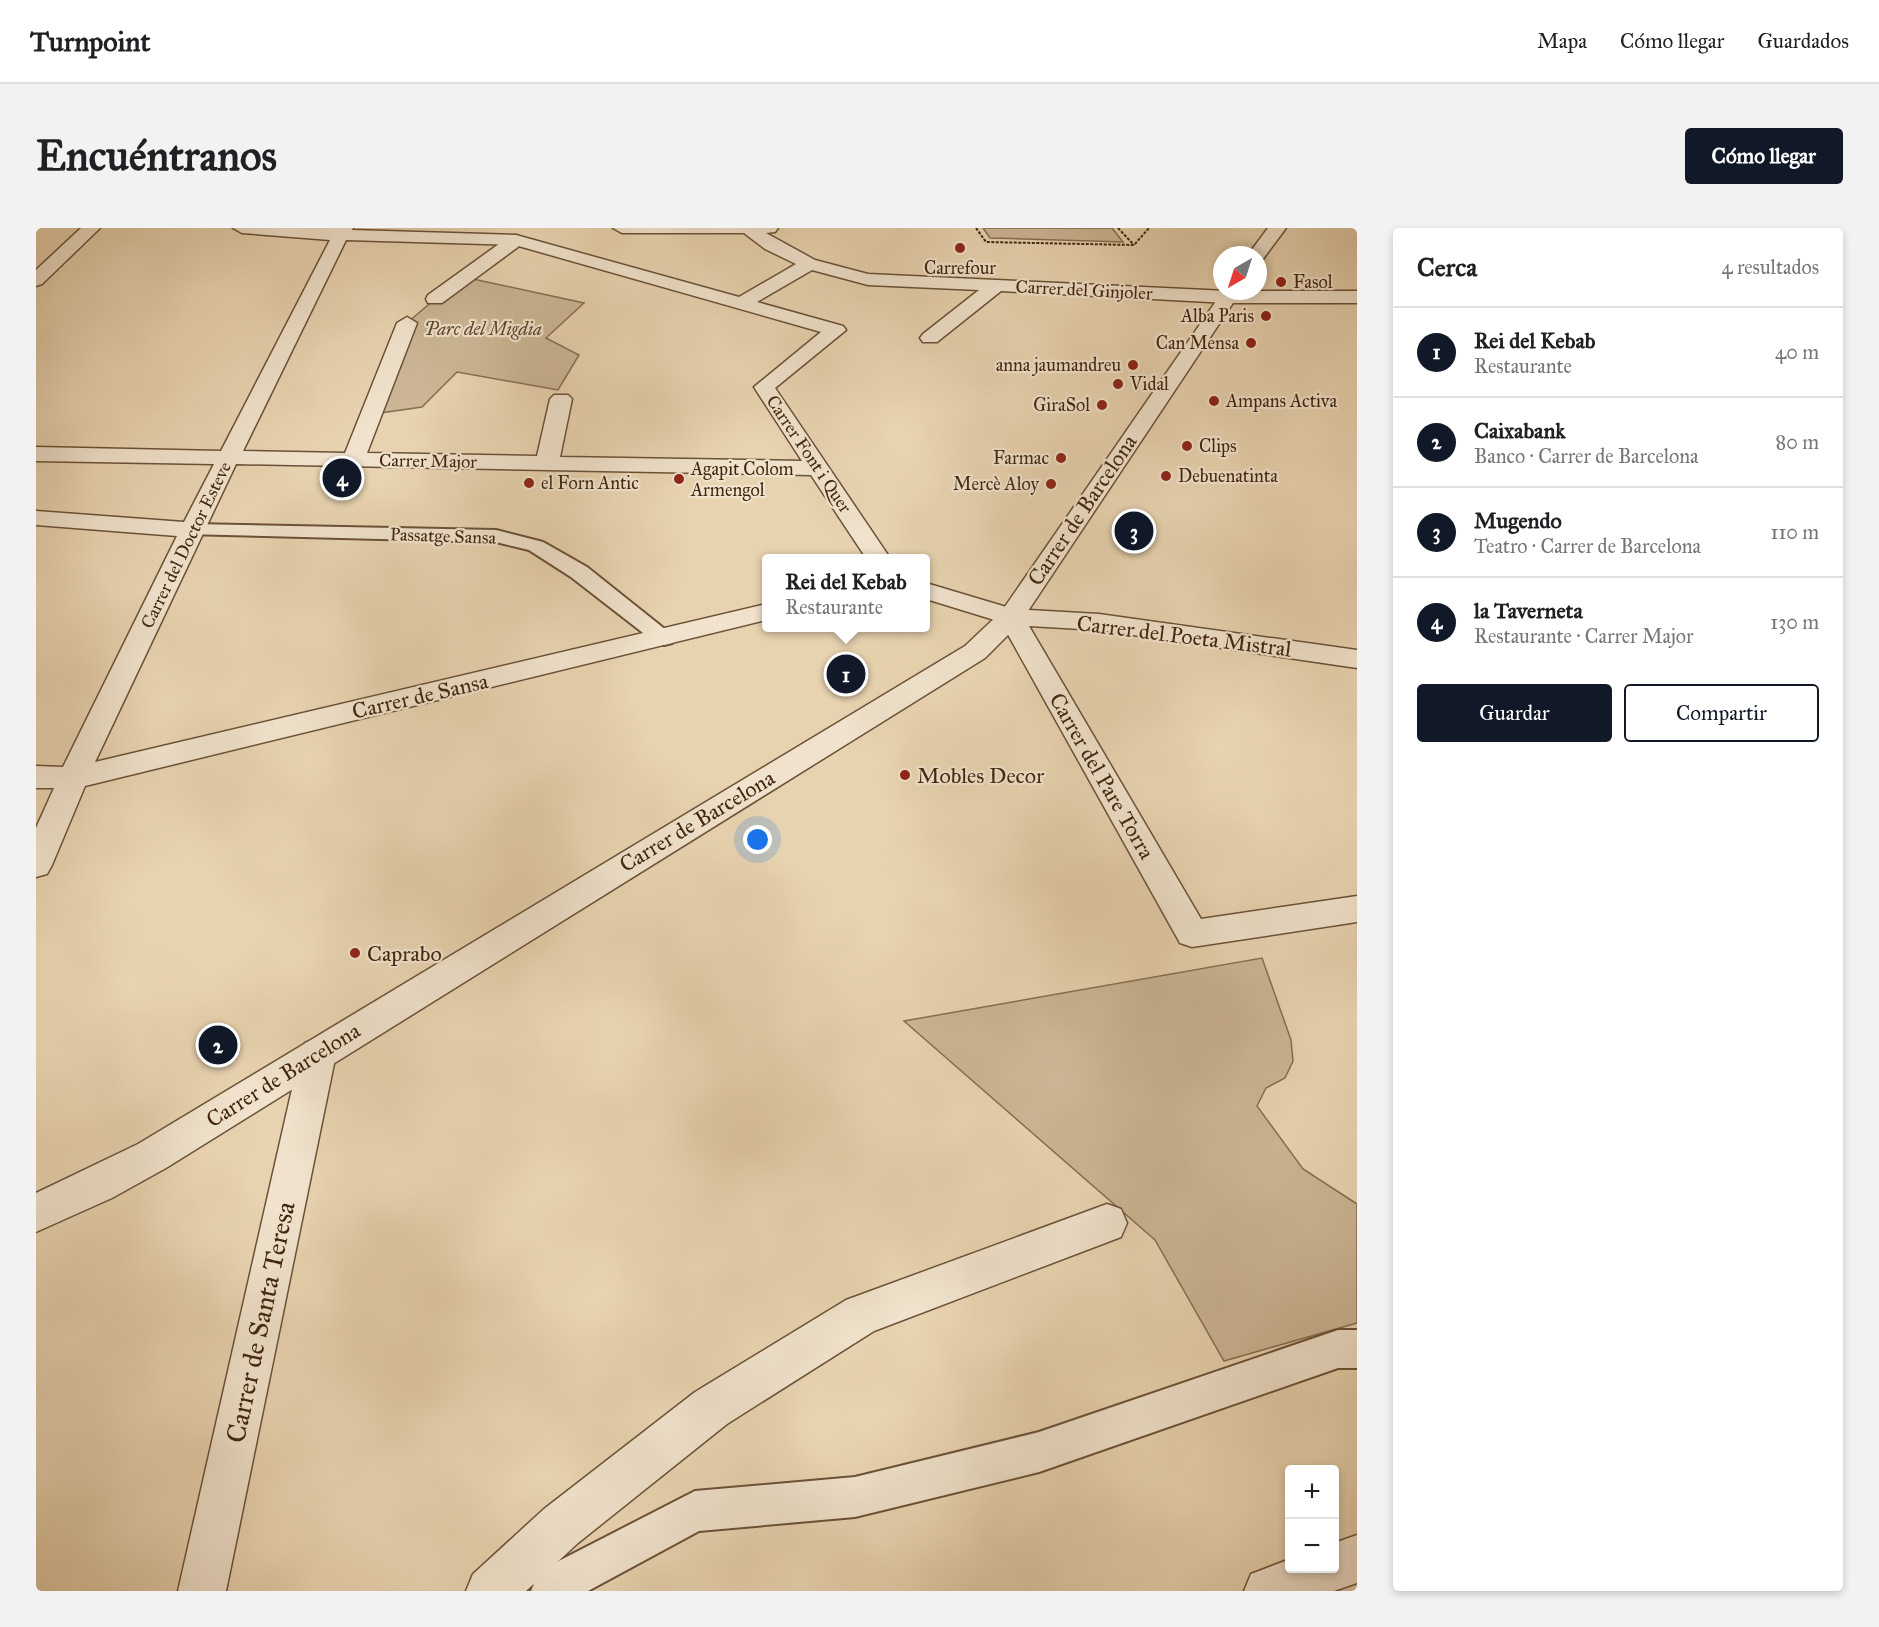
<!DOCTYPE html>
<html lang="es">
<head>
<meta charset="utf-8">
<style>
  body { margin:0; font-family:"IM FELL Great Primer",serif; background:#f2f2f2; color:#202124 }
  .controls { position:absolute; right:18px; bottom:18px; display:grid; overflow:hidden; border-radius:6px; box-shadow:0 3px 9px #0003 }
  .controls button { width:54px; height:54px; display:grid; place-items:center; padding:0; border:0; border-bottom:2px solid #e0e0e0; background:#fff; color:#202124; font:30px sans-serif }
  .compass { position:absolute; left:1177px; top:18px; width:54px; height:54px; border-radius:50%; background:#fff; box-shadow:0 3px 9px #0003; rotate:219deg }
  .you { position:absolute; left:722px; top:612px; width:21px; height:21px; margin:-15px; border:4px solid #fff; border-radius:50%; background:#1a73e8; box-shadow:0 0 0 9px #1a73e833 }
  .badge { display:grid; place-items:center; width:39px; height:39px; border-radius:50%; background:#111827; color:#fff; font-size:20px; font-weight:700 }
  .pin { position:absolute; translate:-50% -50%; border:3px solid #fff; box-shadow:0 2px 6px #0006 }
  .popup { position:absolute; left:726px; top:326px; width:168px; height:78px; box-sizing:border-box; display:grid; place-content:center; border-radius:6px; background:#fff; filter:drop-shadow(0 2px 4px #0005); font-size:20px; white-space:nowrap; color:#757577 }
  .popup b { font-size:22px; color:#202124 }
  .popup::after { content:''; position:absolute; left:50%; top:100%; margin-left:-12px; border:12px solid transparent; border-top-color:#fff }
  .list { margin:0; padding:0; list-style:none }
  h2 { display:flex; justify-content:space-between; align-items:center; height:78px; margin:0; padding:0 24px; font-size:26px }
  h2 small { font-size:20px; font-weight:400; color:#757577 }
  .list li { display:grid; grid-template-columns:39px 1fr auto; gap:18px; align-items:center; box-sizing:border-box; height:90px; padding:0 24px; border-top:2px solid #e0e0e0 }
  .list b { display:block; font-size:22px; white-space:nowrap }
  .list p { margin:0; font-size:20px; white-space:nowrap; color:#757577 }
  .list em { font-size:20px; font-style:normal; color:#757577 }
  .actions { display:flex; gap:12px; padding:18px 24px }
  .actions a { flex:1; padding:14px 0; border:2px solid #111827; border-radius:6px; text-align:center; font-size:21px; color:#111827 }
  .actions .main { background:#111827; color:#fff }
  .map { position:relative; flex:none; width:1321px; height:1363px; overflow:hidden; border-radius:6px }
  header { display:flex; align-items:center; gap:36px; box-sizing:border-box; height:84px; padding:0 30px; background:#fff; border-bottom:2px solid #e0e0e0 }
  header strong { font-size:28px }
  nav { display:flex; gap:33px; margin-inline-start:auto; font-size:21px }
  .intro { display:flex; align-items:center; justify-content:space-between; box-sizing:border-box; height:144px; padding:0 36px }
  h1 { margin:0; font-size:42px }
  .button { padding:15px 27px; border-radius:6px; background:#111827; color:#fff; font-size:21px; font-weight:700 }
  main { display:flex; gap:36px; padding:0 36px }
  aside { flex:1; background:#fff; border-radius:6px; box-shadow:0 3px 9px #0003 }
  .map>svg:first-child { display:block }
</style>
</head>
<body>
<header>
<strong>Turnpoint</strong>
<nav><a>Mapa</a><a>Cómo llegar</a><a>Guardados</a></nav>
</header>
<div class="intro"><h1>Encuéntranos</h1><a class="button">Cómo llegar</a></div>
<main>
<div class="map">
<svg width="1321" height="1363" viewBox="0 0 1321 1363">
  <rect width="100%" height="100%" fill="#e8d3b0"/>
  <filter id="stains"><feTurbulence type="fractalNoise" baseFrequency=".00333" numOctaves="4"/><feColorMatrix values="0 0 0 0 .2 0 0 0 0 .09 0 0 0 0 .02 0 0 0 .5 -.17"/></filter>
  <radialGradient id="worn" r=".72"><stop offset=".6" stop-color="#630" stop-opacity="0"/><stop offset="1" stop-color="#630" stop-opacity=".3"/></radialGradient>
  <g fill="#ccb695" stroke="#866e52" stroke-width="1.5">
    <path d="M 947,0 L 1076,0 L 1087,14 L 954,10 Z"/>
    <path d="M 437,51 L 548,75 L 510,110 L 543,127 L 522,162 L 421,144 L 386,179 L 344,185 L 371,95 L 399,71 Z"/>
    <path d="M 1226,730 L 1255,812 L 1257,833 L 1249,850 L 1230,860 L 1221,878 L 1267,941 L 1321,976 L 1321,1095 L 1188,1133 L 1119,1012 L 868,793 Z"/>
  </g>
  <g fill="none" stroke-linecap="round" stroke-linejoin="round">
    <g stroke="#6b5137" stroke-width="4">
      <g id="service">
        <path d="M 156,296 L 460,302 L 507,314 L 551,339 L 640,410 L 636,415 L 628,417 L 620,415 L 535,349 L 493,322 L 460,314 L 149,306 L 146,302 L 149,298 Z"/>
        <path d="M 1302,1102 L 1321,1102 L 1321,1140 L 1302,1140 L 1003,1244 L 819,1289 L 663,1303 L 552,1363 L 495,1363 L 501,1348 L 511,1339 L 659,1263 L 819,1249 L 1003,1204 Z"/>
      </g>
    </g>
    <g stroke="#6b5137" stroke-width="3">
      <path id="pedestrian" d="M 480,7 L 489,12 L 486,16 L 406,75 L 392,75 L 390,71 L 392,67 L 474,8 Z"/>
    </g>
    <g stroke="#6b5137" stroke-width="3">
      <g id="minor">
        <path d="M 45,0 L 64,0 L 6,56 L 0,58 L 0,42 Z"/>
        <path d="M 197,0 L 317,0 L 316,2 L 480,7 L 703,69 L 760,36 L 729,21 L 708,5 L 586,5 L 577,0 L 742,0 L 739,4 L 730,5 L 779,32 L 832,46 L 1192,63 L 1321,63 L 1321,75 L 1192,75 L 965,63 L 901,114 L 887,114 L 884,110 L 887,106 L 943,62 L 832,57 L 776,42 L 721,74 L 807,98 L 810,102 L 739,160 L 854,330 L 830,330 L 775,247 L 200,236 L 59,534 L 730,376 L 730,392 L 49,558 L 16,637 L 11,646 L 0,649 L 0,600 L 18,560 L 0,560 L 0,538 L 27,539 L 141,308 L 0,297 L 0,283 L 148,294 L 178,236 L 0,233 L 0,219 L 185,223 L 294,12 L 206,5 ZM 310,12 L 479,17 L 785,104 L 718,159 L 766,233 L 524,229 L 536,171 L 532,167 L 518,167 L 514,171 L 501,228 L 331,225 L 381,95 L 371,89 L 361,95 L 309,225 L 207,223 Z"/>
        <path d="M 890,355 L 977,381 L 1063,386 L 1321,422 L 1321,440 L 1063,402 L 993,398 L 1165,691 L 1321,668 L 1321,694 L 1156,719 L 1144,715 L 965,394 L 890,371 Z"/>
        <path d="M 282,810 L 295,815 L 300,826 L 190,1363 L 142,1363 L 264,826 L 269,815 Z"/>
        <path d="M 1071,976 L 1085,981 L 1091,995 L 1085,1009 L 838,1103 L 691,1196 L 542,1315 L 490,1363 L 430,1363 L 437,1346 L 508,1281 L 659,1164 L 810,1072 Z"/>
        <path d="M 1321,1307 L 1321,1355 L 1298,1363 L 1208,1363 L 1215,1346 L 1254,1331 L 1254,1340 L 1298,1340 L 1298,1315 Z"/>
      </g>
    </g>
    <g stroke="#6b5137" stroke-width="3">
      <g id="tertiary">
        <path d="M 1232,0 L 1250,0 L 1227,31 L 1222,32 L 1222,27 L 1212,27 Z"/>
        <path d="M 1187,63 L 1205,63 L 984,395 L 949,430 L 130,940 L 76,970 L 0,1004 L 0,965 L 102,916 L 929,418 L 966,383 Z"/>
      </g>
    </g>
    <g stroke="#41260f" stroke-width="2" stroke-dasharray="3 1.5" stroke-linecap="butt">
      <path d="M 940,0 L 950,14 L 1098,17 L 1113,0"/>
      <path d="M 1082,0 L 1098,17"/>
    </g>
    <use href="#service" fill="#f0e2cc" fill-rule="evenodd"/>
    <use href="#pedestrian" fill="#f0e2cc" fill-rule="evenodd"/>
    <use href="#minor" fill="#f0e2cc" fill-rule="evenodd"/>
    <use href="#tertiary" fill="#f0e2cc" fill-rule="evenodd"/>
  </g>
  <g fill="#8f2418" stroke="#f0e2cc" stroke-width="2">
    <circle cx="924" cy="20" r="6"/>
    <circle cx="1245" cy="54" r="6"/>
    <circle cx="1230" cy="88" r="6"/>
    <circle cx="1215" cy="115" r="6"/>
    <circle cx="1097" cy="137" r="6"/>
    <circle cx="1082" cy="156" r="6"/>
    <circle cx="1178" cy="173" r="6"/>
    <circle cx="1066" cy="177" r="6"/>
    <circle cx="1151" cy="218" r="6"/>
    <circle cx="1025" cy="230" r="6"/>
    <circle cx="1130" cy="248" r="6"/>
    <circle cx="643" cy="251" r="6"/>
    <circle cx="493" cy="255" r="6"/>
    <circle cx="1015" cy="256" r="6"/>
    <circle cx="869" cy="547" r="6"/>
    <circle cx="319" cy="725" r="6"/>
  </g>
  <g text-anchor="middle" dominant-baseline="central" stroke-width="4.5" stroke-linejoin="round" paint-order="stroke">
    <g font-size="18" fill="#41260f" stroke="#f0e2cc" text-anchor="start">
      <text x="924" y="40" text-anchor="middle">Carrefour</text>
      <text x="1257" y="54">Fasol</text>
      <text x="1218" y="88" text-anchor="end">Alba Paris</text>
      <text x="1203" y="115" text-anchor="end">Can Mensa</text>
      <text x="1085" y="137" text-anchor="end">anna jaumandreu</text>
      <text x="1094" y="156">Vidal</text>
      <text x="1190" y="173">Ampans Activa</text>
      <text x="1054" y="177" text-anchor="end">GiraSol</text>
      <text x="1163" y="218">Clips</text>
      <text x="1013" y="230" text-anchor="end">Farmac</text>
      <text x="655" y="241">Agapit Colom<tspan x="655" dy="21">Armengol</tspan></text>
      <text x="1142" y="248">Debuenatinta</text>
      <text x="505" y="255">el Forn Antic</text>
      <text x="1003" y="256" text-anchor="end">Mercè Aloy</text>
    </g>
    <g font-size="18" fill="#41260f" stroke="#f0e2cc">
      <text transform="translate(1048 62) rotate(3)">Carrer del Ginjoler</text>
      <text transform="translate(773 226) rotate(56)">Carrer Font i Quer</text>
      <text transform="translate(392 233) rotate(1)">Carrer Major</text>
      <text transform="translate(407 308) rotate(2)">Passatge Sansa</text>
      <text transform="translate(150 317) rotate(-64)">Carrer del Doctor Esteve</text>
    </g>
    <g font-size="18" font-style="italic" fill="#5d432a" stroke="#f0e2cc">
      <text x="447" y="101">Parc del Migdia</text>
    </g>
    <g font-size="22" fill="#41260f" stroke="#f0e2cc">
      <text transform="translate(1046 282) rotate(-56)">Carrer de Barcelona</text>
      <text transform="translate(1148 408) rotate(7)">Carrer del Poeta Mistral</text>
      <text transform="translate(384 468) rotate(-13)">Carrer de Sansa</text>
      <text transform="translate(1066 548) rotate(60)">Carrer del Pare Torra</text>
      <text transform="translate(661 593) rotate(-31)">Carrer de Barcelona</text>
      <text transform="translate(247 847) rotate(-32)">Carrer de Barcelona</text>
    </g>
    <g font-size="22" fill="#41260f" stroke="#f0e2cc" text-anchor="start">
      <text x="881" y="547">Mobles Decor</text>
      <text x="331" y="725">Caprabo</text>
    </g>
    <g font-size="27" fill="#41260f" stroke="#f0e2cc">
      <text transform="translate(224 1094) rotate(-78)">Carrer de Santa Teresa</text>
    </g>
  </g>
  <rect width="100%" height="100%" filter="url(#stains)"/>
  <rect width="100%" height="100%" fill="url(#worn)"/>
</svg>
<div class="controls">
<button>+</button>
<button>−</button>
</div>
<svg class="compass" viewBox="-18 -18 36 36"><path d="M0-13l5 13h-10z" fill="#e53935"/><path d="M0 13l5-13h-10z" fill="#757577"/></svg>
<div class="you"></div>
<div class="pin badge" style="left:810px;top:446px">1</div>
<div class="popup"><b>Rei del Kebab</b>Restaurante</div>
<div class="pin badge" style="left:182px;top:817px">2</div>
<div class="pin badge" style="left:1098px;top:303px">3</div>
<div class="pin badge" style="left:306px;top:250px">4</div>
</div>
<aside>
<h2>Cerca<small>4 resultados</small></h2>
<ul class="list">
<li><span class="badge">1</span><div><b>Rei del Kebab</b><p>Restaurante</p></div><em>40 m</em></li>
<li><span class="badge">2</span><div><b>Caixabank</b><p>Banco · Carrer de Barcelona</p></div><em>80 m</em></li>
<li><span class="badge">3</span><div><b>Mugendo</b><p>Teatro · Carrer de Barcelona</p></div><em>110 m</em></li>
<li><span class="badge">4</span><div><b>la Taverneta</b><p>Restaurante · Carrer Major</p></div><em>130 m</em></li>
</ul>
<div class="actions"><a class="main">Guardar</a><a>Compartir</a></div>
</aside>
</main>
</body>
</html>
